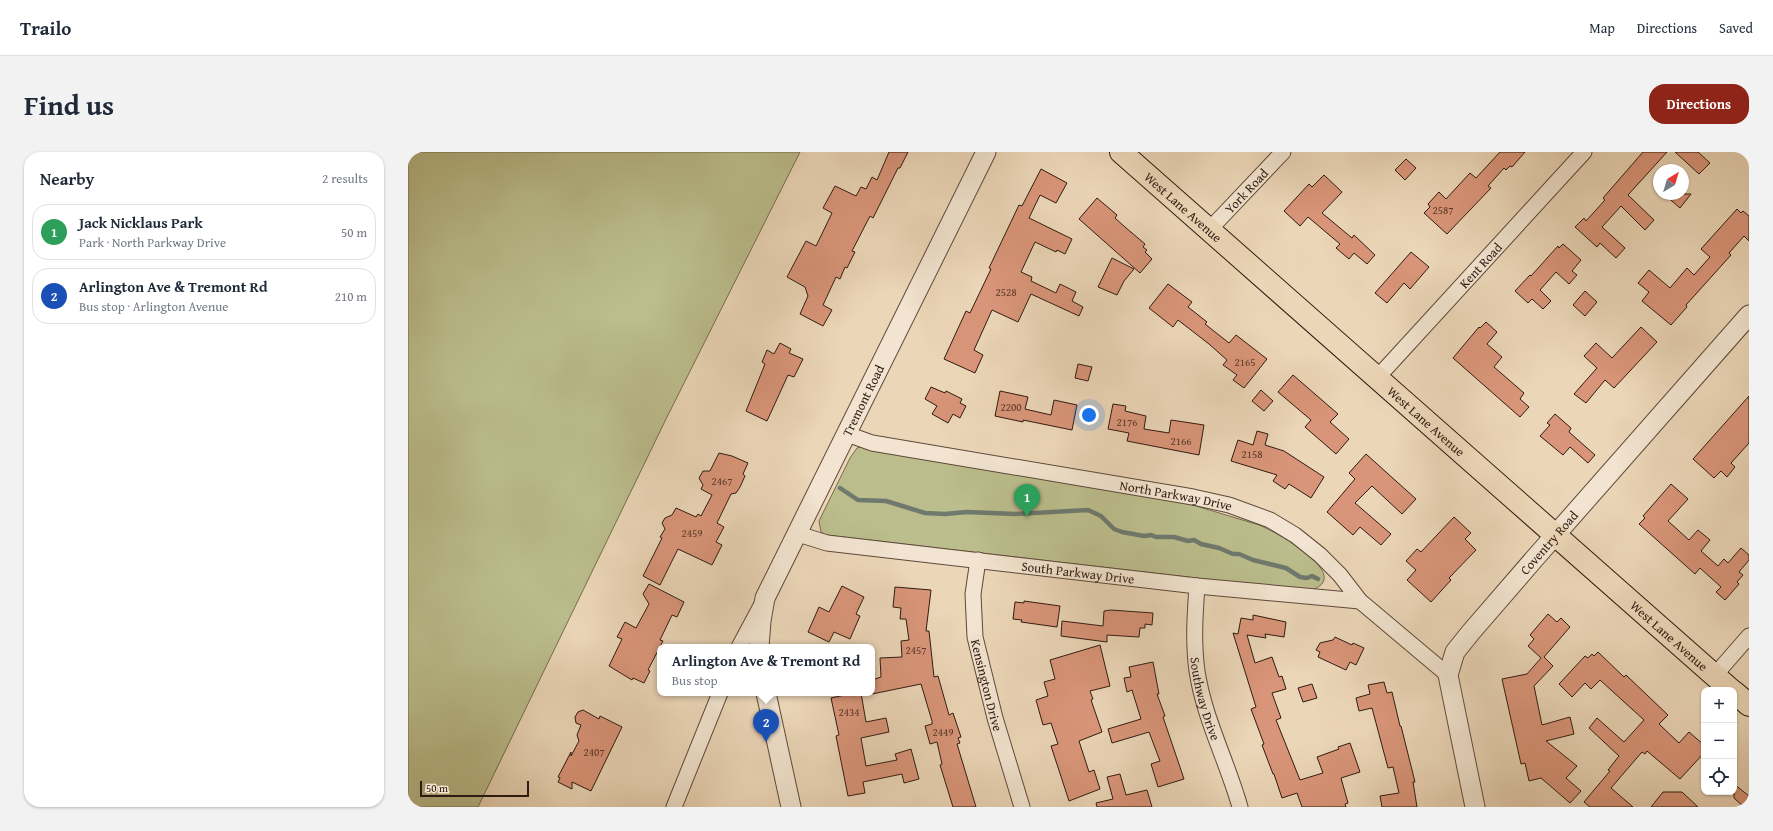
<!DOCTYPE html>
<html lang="en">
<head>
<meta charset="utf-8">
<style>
  body { margin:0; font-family:"Gentium Book Plus",serif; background:#f2f2f3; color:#1f2937 }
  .controls { position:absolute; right:12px; bottom:12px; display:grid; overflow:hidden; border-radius:8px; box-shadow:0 1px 3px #0004 }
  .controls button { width:36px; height:36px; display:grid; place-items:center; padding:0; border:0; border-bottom:1px solid #e0e1e3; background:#fff; color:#1f2937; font:20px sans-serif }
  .compass { position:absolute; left:1245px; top:12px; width:36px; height:36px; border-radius:50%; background:#fff; box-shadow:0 1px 3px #0004; rotate:38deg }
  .scale { position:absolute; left:12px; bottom:10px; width:109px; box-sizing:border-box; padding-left:4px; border:2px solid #301a11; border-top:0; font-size:11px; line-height:14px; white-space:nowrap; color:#301a11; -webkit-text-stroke:3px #f2e4d0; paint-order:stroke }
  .you { position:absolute; left:681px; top:263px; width:14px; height:14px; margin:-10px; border:3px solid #fff; border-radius:50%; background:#1a73e8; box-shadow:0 0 0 6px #1a73e833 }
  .badge { display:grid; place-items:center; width:26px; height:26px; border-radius:50%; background:#8f2418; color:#fff; font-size:13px; font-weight:700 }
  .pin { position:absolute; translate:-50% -33px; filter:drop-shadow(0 1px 2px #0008) }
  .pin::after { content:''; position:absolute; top:21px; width:14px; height:12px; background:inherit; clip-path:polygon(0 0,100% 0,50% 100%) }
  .popup { position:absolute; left:249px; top:492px; width:218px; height:52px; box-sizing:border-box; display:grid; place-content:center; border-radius:8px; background:#fff; filter:drop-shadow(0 1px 3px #0005); font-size:13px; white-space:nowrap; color:#747a83 }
  .popup b { font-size:15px; color:#1f2937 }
  .popup::after { content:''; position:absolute; left:50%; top:100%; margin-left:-8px; border:8px solid transparent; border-top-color:#fff }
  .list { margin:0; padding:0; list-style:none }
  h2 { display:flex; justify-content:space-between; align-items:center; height:52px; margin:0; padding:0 16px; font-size:17px }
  h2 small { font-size:13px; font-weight:400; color:#747a83 }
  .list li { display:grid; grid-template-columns:26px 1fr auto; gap:12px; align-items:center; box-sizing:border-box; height:56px; margin:0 8px 8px; padding:0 8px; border:1px solid #e0e1e3; border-radius:16px }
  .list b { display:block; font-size:15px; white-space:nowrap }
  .list p { margin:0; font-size:13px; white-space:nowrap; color:#747a83 }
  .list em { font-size:13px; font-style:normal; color:#747a83 }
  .icon { flex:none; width:22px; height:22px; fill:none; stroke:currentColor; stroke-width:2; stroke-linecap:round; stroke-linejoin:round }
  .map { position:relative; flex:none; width:1341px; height:655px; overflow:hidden; border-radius:16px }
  header { display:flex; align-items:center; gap:24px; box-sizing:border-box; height:56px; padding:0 20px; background:#fff; border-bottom:1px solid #e0e1e3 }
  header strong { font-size:19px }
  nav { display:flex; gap:22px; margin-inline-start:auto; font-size:14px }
  .intro { display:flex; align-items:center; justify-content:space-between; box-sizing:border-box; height:96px; padding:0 24px }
  h1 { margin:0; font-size:28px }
  .button { padding:10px 18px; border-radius:16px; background:#8f2418; color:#fff; font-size:14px; font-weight:700 }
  main { display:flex; gap:24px; padding:0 24px }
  aside { flex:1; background:#fff; border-radius:16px; box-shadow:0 1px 3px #0004 }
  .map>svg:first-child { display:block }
</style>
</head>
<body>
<header>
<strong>Trailo</strong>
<nav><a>Map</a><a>Directions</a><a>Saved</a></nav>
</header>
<div class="intro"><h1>Find us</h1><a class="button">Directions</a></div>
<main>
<aside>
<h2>Nearby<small>2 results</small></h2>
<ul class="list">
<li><span class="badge" style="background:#2e9e5b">1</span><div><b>Jack Nicklaus Park</b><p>Park · North Parkway Drive</p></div><em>50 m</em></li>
<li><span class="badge" style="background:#1a4fb4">2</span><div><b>Arlington Ave &amp; Tremont Rd</b><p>Bus stop · Arlington Avenue</p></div><em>210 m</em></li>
</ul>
</aside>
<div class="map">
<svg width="1341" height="655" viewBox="0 0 1341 655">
  <rect width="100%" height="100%" fill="#ebd6b7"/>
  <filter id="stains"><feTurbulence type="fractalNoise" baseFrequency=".005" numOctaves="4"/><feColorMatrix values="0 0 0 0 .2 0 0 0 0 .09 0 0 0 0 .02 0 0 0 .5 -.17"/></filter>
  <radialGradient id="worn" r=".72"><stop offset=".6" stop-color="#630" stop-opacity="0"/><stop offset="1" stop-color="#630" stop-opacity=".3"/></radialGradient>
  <g fill="#bbbd8c" stroke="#766c4e">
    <path d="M 0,0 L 392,0 L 258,267 L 70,655 L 0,655 Z"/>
    <path d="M 458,293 L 775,350 L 851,373 C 867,379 951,426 900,439 L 418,383 L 413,380 L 411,369 L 442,306 L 449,296 Z"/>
  </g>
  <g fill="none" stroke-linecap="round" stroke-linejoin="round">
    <path stroke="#6f796d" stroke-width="4.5" d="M 432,336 L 450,348 L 478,349 L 517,361 L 537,362 L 559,360 L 607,362 L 680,358 L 693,364 L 706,377 L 714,380 L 736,384 L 743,383 L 748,385 L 766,385 L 780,389 L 786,388 L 793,392 L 811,396 L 825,402 L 831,402 L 845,408 L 878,416 L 892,425 L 899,426 L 904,424 L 910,427"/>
  </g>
  <g fill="#d99579" stroke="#301a11">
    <path d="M 481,0 L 500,0 L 492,16 L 490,16 L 465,66 L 462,64 L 444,99 L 447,100 L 439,116 L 437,115 L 432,127 L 428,125 L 415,153 L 424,158 L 415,174 L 392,162 L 400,144 L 397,135 L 379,125 L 398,89 L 408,94 L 424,61 L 415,56 L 427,34 L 448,44 L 453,35 L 458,37 L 464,25 L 469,28 Z"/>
    <path d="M 1092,0 L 1117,0 L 1104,15 L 1102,14 L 1098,18 L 1096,16 L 1080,34 L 1083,36 L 1039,82 L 1016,61 L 1022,55 L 1020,52 L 1031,40 L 1038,47 L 1062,21 L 1068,26 Z"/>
    <path d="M 1235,0 L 1259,0 L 1220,43 L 1246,68 L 1237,78 L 1213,54 L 1194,75 L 1217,96 L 1208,106 L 1192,91 L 1189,95 L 1167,75 L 1176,66 L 1178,69 L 1197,48 L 1195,46 Z"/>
    <path d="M 1267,0 L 1290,0 L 1302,11 L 1291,22 Z"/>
    <path d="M 998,7 L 1008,16 L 997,28 L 987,18 Z"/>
    <path d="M 633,17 L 659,31 L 648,51 L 632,43 L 621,66 L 664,87 L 657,102 L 649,98 L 648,100 L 627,90 L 613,120 L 624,125 L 623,129 L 648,141 L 652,132 L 668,140 L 664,149 L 675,155 L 671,164 L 623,142 L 610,170 L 584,158 L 566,198 L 575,203 L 567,221 L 536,207 L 558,159 L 562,161 L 583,117 L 581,116 L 611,53 L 614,54 Z"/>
    <path d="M 916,23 L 934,40 L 914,61 L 944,86 L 946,83 L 967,103 L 959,112 L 946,101 L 941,107 L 928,96 L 932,92 L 900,65 L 892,74 L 876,59 L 901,32 L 904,35 Z"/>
    <path d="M 1256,42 L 1283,42 L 1272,56 Z"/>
    <path d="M 689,46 L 709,63 L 707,66 L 717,75 L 737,92 L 735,95 L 739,98 L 737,100 L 744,107 L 732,121 L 671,67 Z"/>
    <path d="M 1329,57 L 1333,61 L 1335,59 L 1341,64 L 1341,89 L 1336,84 L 1321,101 L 1323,103 L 1278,153 L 1279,155 L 1263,173 L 1234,149 L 1241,140 L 1230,131 L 1241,118 L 1262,136 L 1279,116 L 1286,123 L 1302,105 L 1293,97 Z"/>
    <path d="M 1155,92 L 1173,108 L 1164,119 L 1169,123 L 1161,132 L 1148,120 L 1132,138 L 1143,149 L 1135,157 L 1124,147 L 1120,151 L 1107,139 L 1122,123 L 1123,124 L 1150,94 L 1151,96 Z"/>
    <path d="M 1003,100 L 1021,115 L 1002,137 L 996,131 L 979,151 L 967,141 Z"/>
    <path d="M 704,106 L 726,117 L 716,129 L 709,143 L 690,135 Z"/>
    <path d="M 760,132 L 784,150 L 780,155 L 799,170 L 797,172 L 821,191 L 828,183 L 859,207 L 836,236 L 825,228 L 829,223 L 815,213 L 819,208 L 801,192 L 770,168 L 765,175 L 741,156 Z"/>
    <path d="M 1177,139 L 1189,150 L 1177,164 L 1165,153 Z"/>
    <path d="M 1078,170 L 1089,180 L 1079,192 L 1094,205 L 1086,215 L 1116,241 L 1112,247 L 1121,255 L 1112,265 L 1045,206 L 1071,175 L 1072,176 Z"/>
    <path d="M 1233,175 L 1249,190 L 1206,236 L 1197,228 L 1178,251 L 1166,242 L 1189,216 L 1176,204 L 1188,191 L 1204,206 Z"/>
    <path d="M 372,191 L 383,197 L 381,201 L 395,207 L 386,225 L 380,223 L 359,269 L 338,259 L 357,212 L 354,210 L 359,198 L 366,202 Z"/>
    <path d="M 670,212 L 684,215 L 680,229 L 667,226 Z"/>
    <path d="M 885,223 L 930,262 L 922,270 L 941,287 L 928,302 L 897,275 L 903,268 L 870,240 Z"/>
    <path d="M 523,235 L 537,241 L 538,239 L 554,247 L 552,251 L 558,254 L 552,266 L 545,262 L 540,271 L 524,262 L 529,254 L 517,247 Z"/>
    <path d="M 853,238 L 865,249 L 856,259 L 844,249 Z"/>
    <path d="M 592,239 L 620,245 L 617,257 L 643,263 L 646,248 L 669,253 L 664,278 L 615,268 L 615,270 L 587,264 Z"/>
    <path d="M 1341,244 L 1341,291 L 1323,311 L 1327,315 L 1319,325 L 1313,319 L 1306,326 L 1285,307 Z"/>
    <path d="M 705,252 L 718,254 L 717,259 L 738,264 L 736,277 L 761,281 L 763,268 L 796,273 L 791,303 L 719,289 L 721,281 L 700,277 Z"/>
    <path d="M 1147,262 L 1163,276 L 1161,280 L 1187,303 L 1180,311 L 1162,295 L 1155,303 L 1132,284 L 1142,273 L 1139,271 Z"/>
    <path d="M 849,279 L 860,282 L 857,293 L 876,299 L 916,325 L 903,346 L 881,332 L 877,337 L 865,329 L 869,323 L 823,309 L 830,288 L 845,293 Z"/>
    <path d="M 311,301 L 324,304 L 340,311 L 335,322 L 337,324 L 332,335 L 328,341 L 323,342 L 309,371 L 316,375 L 308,390 L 314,393 L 304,413 L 270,397 L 252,433 L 235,424 L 254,386 L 252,385 L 257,377 L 254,371 L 257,366 L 264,363 L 268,356 L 288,365 L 290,362 L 293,364 L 304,343 L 293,337 L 295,333 L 291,326 L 295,319 L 302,319 Z"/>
    <path d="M 958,302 L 1008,347 L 994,362 L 964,334 L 947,351 L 983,382 L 973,393 L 952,375 L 945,383 L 919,360 L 947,327 L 941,321 Z"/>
    <path d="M 1263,332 L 1280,347 L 1260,369 L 1281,388 L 1290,378 L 1302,388 L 1293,399 L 1310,414 L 1316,407 L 1320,411 L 1333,396 L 1341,403 L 1341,408 L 1331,420 L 1335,423 L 1329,430 L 1331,432 L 1317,448 L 1308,440 L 1313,435 L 1292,416 L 1287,422 L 1231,372 L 1237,366 L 1235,364 Z"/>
    <path d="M 1046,365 L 1063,381 L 1057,387 L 1068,398 L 1041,426 L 1043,428 L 1023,450 L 999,428 L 1008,418 L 998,409 L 1009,397 L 1013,400 Z"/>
    <path d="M 241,432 L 276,450 L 269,465 L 264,463 L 252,488 L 255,489 L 240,518 L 242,519 L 236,531 L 225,526 L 224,528 L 201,514 L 214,487 L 209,485 L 217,470 L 228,476 L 241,452 L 235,442 Z"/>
    <path d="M 434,434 L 456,445 L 448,462 L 452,464 L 442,487 L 426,480 L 421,490 L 400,480 L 411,455 L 421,460 Z"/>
    <path d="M 487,435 L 523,438 L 518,479 L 521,479 L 526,525 L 530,524 L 541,563 L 545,561 L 553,585 L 550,586 L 552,591 L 549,592 L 568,655 L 545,655 L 532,613 L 534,612 L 529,590 L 522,592 L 517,574 L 524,572 L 524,569 L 513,532 L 464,542 L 464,528 L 473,525 L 472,506 L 494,505 L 493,489 L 501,488 L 498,467 L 492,467 L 493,456 L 485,455 Z"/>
    <path d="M 616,449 L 652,454 L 649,475 L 613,470 L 614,468 L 605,467 L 607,450 L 616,451 Z"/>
    <path d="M 703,458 L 745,461 L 744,473 L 737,472 L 737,476 L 732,476 L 731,485 L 699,483 L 699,490 L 653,484 L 654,469 L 695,474 L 696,459 Z"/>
    <path d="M 1140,462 L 1149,470 L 1153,466 L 1162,475 L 1136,505 L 1145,514 L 1126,534 L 1134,573 L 1162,565 L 1166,582 L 1138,589 L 1169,614 L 1158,626 L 1173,639 L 1162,651 L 1133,626 L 1121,629 L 1117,611 L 1113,612 L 1094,527 L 1119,522 L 1133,506 L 1120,494 L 1126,487 L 1122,483 Z"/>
    <path d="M 845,463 L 878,470 L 876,485 L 857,482 L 858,486 L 839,483 L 847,511 L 864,505 L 871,525 L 874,524 L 878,537 L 864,541 L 873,566 L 868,568 L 892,628 L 915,621 L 909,605 L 931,597 L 930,595 L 942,591 L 952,620 L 933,626 L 940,651 L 937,652 L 938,655 L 894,655 L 889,641 L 874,646 L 866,622 L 865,622 L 854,593 L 856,592 L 843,557 L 848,555 L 825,481 L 830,482 L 833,466 L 845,468 Z"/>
    <path d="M 927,485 L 944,493 L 945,491 L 956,496 L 948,513 L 942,510 L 938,518 L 910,505 L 912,500 L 908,498 L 912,491 L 925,488 Z"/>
    <path d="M 692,493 L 702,534 L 682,539 L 685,547 L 683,548 L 694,580 L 671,589 L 681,620 L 686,618 L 692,637 L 661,649 L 643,594 L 650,592 L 643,571 L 635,573 L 628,548 L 640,544 L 636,530 L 647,527 L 642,508 Z"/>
    <path d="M 1190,500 L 1216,525 L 1218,523 L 1260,563 L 1251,572 L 1271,591 L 1281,580 L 1296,593 L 1296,601 L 1272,627 L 1239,599 L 1237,602 L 1234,600 L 1203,636 L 1225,655 L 1182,655 L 1176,650 L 1202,619 L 1200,618 L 1211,604 L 1181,576 L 1189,566 L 1216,590 L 1236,568 L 1192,528 L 1183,537 L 1177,531 L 1164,545 L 1151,532 L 1177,504 L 1180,506 L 1184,502 L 1186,504 Z"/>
    <path d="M 745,510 L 751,542 L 749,542 L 757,564 L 755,565 L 776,627 L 750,635 L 743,612 L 752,609 L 741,580 L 704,591 L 700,577 L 733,567 L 724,538 L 719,540 L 716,526 L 723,525 L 721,515 Z"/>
    <path d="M 976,530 L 979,541 L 984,540 L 992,574 L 993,574 L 1007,630 L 1005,630 L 1009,655 L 974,655 L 972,644 L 991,641 L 985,615 L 980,616 L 964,556 L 951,559 L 948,546 L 962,542 L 960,533 Z"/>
    <path d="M 904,532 L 909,546 L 895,550 L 890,536 Z"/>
    <path d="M 446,541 L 453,541 L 458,570 L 478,566 L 481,580 L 453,586 L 458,614 L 489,608 L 487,602 L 503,597 L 511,627 L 496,631 L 494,622 L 455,630 L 457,641 L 440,644 L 428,584 L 431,583 L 423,546 Z"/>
    <path d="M 175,558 L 191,567 L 192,564 L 214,575 L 183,639 L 164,630 L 164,637 L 150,630 L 152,626 L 150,625 L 163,600 L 163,604 L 171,589 L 169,583 L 173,573 L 168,571 L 167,565 L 170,560 Z"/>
    <path d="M 712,622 L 718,643 L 739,638 L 744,655 L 689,655 L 688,651 L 705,647 L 699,625 Z"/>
    <path d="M 1326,632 L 1341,644 L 1341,655 L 1336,655 L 1326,646 Z"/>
    <path d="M 1255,640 L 1274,640 L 1290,655 L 1243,655 Z"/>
  </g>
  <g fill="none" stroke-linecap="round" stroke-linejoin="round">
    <g stroke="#5f493a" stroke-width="17">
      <g id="minor">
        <path id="s1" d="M 801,78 L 875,0"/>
        <path id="s2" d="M 969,226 L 1176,0"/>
        <path id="s3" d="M 439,282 L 464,291 L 785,345 L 821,353 L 862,368 L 887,383 L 912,403 L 932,423 L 952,449 L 1040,523"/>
        <path id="s4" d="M 390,382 L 419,391 L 789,434 L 952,449"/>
        <path id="s5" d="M 570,408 L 565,442 L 567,485 L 587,566 L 614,655"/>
        <path id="s6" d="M 789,434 C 787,462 785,490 789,519 C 796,566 819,609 832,655"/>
        <path d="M 331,495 L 354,452"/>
        <path d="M 1307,523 L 1341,484"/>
        <path d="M 266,655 L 312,541"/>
      </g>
    </g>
    <g stroke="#5f493a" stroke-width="21">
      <g id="tertiary">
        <path id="s7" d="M 351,495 L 353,469 L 357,446 L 578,0"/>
        <path d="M 358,541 L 383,655"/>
        <path id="s8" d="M 1067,655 L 1040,523 L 1047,500 L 1063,480 L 1127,406 L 1341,163"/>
      </g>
    </g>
    <g stroke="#301a11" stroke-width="24">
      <g id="primary">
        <path id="s9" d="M 713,0 L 1323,538"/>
        <path d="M 1326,540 L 1341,553"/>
      </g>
    </g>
    <use href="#minor" stroke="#f2e4d0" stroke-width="15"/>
    <use href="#tertiary" stroke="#f2e4d0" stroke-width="19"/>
    <use href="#primary" stroke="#ebd6b7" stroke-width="22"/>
  </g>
  <g text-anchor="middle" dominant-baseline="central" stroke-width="4" stroke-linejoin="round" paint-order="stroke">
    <g font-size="11" fill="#5a392b">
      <text x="1035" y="58">2587</text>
      <text x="598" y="140">2528</text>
      <text x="837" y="210">2165</text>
      <text x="603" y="255">2200</text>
      <text x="719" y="270">2176</text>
      <text x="773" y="289">2166</text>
      <text x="844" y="302">2158</text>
      <text x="314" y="329">2467</text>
      <text x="284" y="381">2459</text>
      <text x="508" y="498">2457</text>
      <text x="441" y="560">2434</text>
      <text x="535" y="580">2449</text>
      <text x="186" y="600">2407</text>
    </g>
    <g font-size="13" fill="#301a11" stroke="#f2e4d0">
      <text stroke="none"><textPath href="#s1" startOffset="54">York Road</textPath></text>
      <text stroke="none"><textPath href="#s9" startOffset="83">West Lane Avenue</textPath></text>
      <text stroke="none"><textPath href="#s2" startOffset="153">Kent Road</textPath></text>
      <text stroke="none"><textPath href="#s7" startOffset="270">Tremont Road</textPath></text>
      <text stroke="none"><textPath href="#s9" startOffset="407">West Lane Avenue</textPath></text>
      <text stroke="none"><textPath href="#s3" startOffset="335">North Parkway Drive</textPath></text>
      <text stroke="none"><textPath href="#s8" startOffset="303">Coventry Road</textPath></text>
      <text stroke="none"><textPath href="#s4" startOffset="283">South Parkway Drive</textPath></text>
      <text stroke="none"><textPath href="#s9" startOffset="731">West Lane Avenue</textPath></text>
      <text stroke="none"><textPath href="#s5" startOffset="127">Kensington Drive</textPath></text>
      <text stroke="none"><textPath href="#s6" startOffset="114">Southway Drive</textPath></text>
    </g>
  </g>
  <rect width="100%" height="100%" filter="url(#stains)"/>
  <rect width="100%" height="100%" fill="url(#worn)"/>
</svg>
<div class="controls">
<button>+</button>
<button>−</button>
<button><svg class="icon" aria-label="locate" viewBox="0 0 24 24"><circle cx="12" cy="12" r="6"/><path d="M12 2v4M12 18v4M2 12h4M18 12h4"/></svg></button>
</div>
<svg class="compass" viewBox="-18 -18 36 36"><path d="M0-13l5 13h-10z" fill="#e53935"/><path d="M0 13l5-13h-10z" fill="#747a83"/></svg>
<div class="scale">50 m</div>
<div class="you"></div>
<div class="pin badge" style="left:619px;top:365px;background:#2e9e5b">1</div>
<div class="pin badge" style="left:358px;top:590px;background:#1a4fb4">2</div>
<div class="popup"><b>Arlington Ave &amp; Tremont Rd</b>Bus stop</div>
</div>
</main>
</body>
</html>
